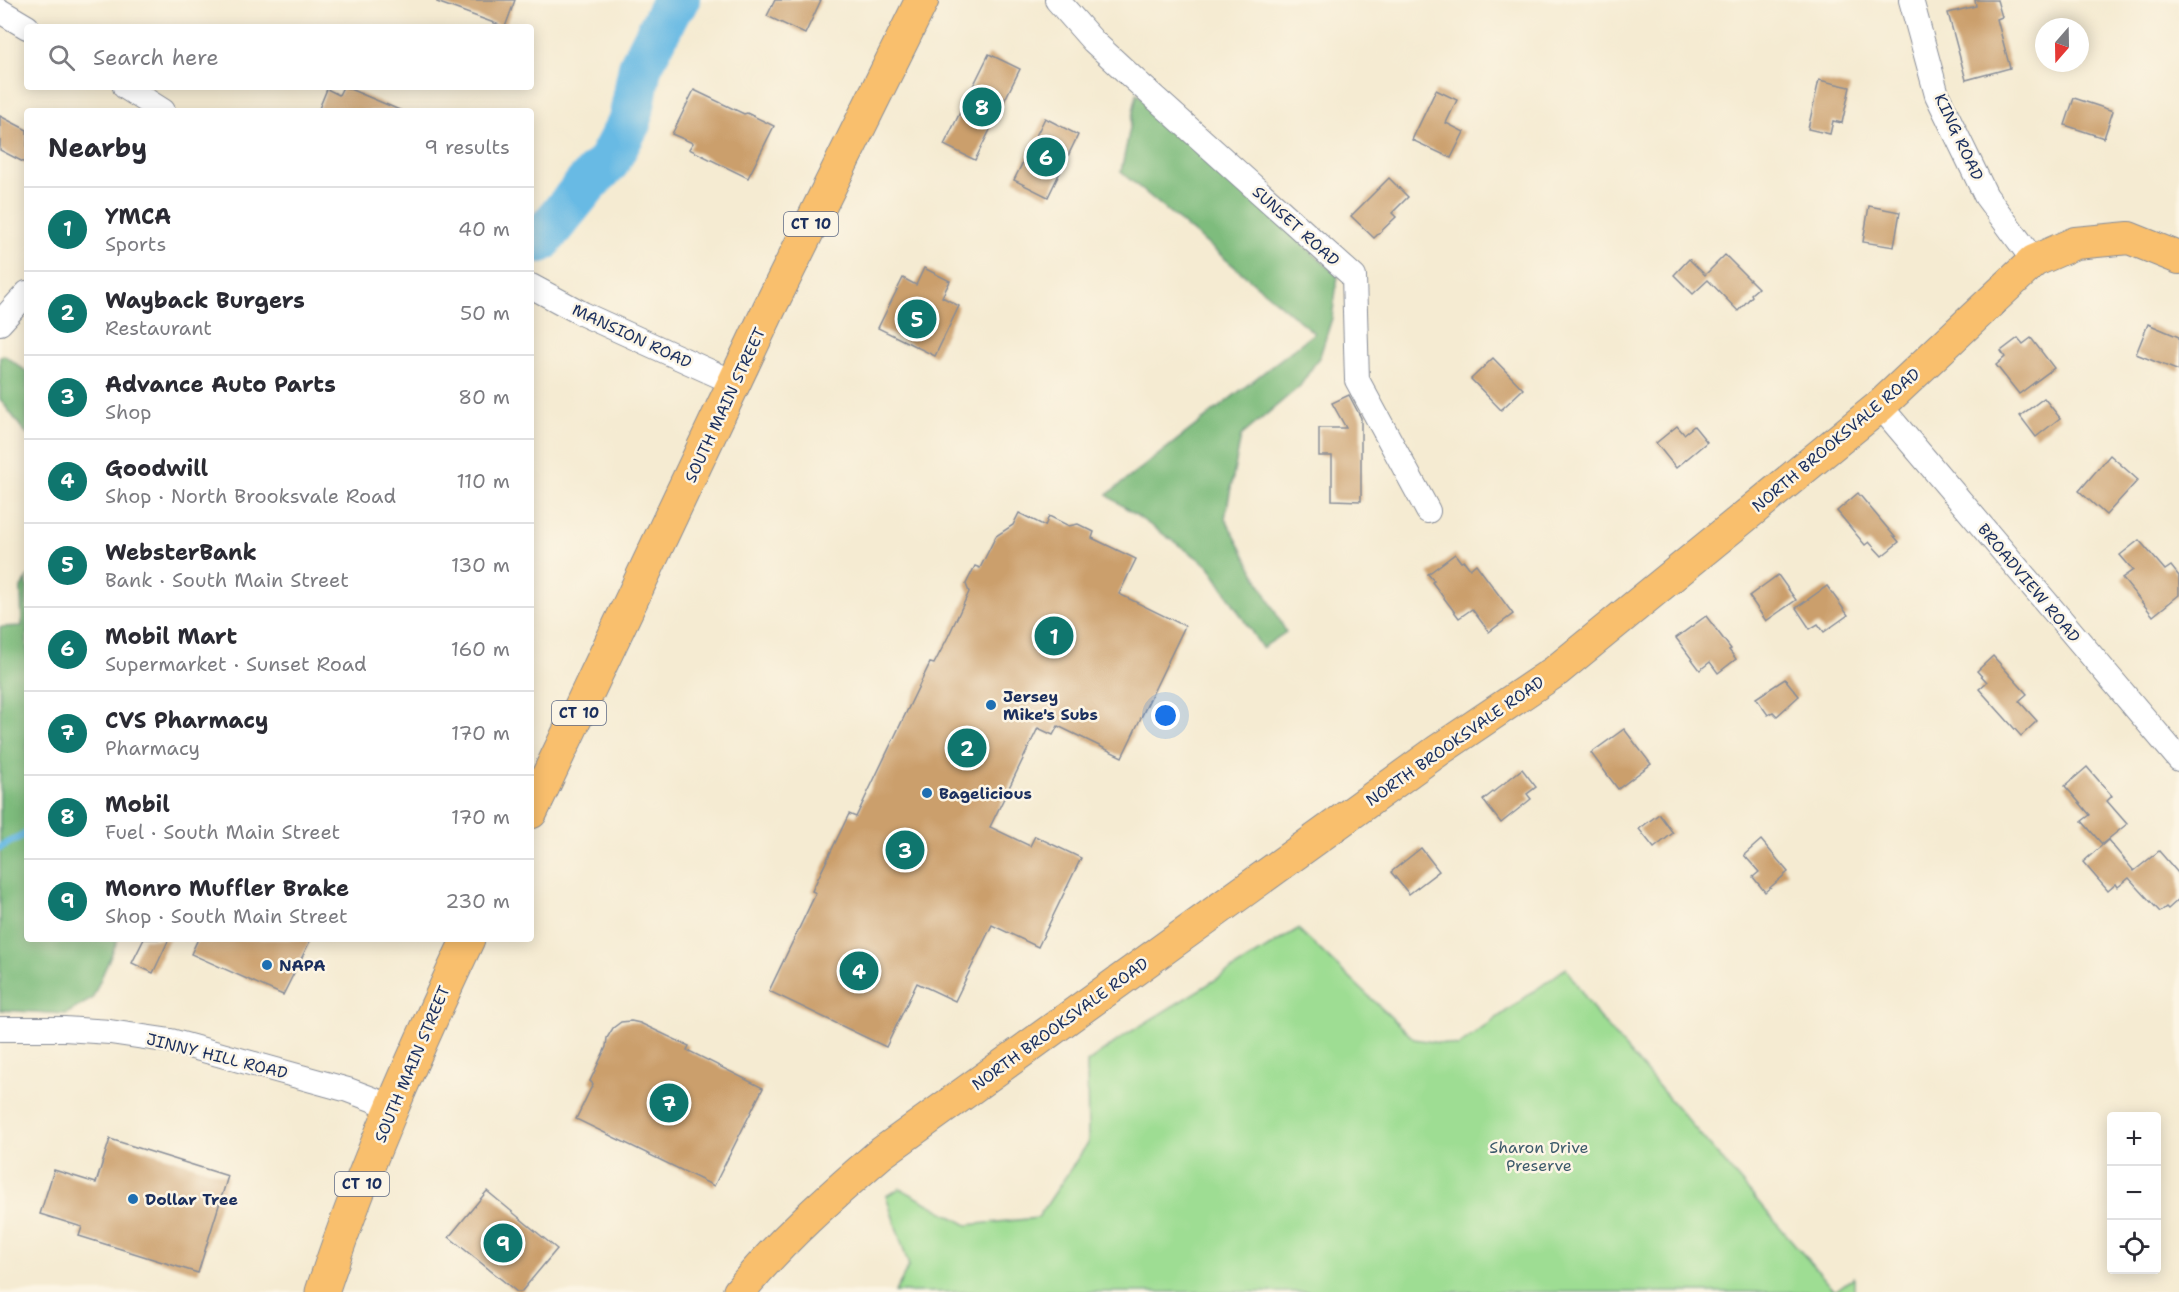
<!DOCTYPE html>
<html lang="en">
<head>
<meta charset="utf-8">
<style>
  body { margin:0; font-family:"Shantell Sans",sans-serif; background:#f2f2f3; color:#2b2b33 }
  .controls { position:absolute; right:18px; bottom:18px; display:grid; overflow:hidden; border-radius:6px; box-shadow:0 3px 15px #0003 }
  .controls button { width:54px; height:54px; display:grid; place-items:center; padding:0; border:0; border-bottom:2px solid #e1e1e2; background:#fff; color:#2b2b33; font:30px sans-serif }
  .compass { position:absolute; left:2035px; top:18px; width:54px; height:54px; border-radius:50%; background:#fff; box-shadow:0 3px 15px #0003; rotate:200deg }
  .you { position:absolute; left:1166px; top:716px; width:21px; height:21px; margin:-15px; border:4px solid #fff; border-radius:50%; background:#1a73e8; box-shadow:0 0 0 9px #1a73e833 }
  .badge { display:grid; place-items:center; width:39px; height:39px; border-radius:50%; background:#0f766e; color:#fff; font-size:20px; font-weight:700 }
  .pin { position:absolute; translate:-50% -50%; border:3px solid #fff; box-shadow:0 2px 6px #0006 }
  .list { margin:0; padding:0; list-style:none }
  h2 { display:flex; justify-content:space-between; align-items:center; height:78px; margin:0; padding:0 24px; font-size:26px }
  h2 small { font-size:20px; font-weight:400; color:#7c7c81 }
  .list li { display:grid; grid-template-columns:39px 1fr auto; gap:18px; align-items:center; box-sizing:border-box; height:84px; padding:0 24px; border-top:2px solid #e1e1e2 }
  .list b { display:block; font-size:22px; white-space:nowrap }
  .list p { margin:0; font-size:20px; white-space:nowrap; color:#7c7c81 }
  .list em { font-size:20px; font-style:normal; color:#7c7c81 }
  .icon { flex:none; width:33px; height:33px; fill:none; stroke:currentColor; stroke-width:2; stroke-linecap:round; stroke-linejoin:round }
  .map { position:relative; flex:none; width:2179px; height:1292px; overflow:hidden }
  .search { position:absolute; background:#fff; box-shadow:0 3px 15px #0003; left:24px; top:24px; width:510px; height:66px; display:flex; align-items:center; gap:15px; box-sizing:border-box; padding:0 21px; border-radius:6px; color:#7c7c81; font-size:22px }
  .panel { position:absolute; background:#fff; box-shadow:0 3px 15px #0003; left:24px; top:108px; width:510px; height:834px; border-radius:6px }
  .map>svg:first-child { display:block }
</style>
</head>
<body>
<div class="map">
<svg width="2179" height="1292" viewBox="0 0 2179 1292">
  <rect width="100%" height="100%" fill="#fcf5e5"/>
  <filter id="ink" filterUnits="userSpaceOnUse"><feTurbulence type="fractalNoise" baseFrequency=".0167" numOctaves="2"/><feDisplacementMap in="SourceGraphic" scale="12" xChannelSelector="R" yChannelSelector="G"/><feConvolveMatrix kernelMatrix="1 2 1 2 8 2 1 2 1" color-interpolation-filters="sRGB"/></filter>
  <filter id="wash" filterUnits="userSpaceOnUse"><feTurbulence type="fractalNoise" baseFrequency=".008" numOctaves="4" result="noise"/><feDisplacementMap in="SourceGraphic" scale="24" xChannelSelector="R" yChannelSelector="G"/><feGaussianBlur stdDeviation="1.35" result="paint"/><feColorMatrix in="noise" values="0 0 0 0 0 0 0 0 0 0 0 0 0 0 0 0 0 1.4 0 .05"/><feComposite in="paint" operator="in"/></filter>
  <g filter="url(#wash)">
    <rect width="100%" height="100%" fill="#f5ebd2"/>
    <path fill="#9edd93" stroke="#5c8678" stroke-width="1.5" d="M 1298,929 L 1414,1039 L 1458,1046 L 1566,968 L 1597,1015 L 1835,1291 L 1854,1277 L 1854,1292 L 895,1292 L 909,1266 L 886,1196 L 900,1188 L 967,1225 L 1038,1218 L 1088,1143 L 1087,1063 L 1127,1034 Z"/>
    <g fill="#7ebc7d" stroke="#4c766e" stroke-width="1.5">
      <path d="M 1137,93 L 1338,276 L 1332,318 L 1320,356 L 1300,386 L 1241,436 L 1225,518 L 1286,632 L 1262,648 L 1209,566 L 1107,495 L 1314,333 L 1121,172 Z"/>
      <path d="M 4,355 L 27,372 L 27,435 L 0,399 L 0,357 Z"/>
      <path d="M 27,578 L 27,939 L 118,939 L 92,999 L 66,1014 L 0,1010 L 0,627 L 22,626 L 21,588 Z"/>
    </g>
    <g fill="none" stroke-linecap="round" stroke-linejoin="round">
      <path stroke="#68bae4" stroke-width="8" d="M 0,847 L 27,833"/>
      <path stroke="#68bae4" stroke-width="44" d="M 540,241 L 588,182 L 608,162 L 630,121 L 640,67 L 671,7 L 678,0"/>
    </g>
    <g id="blocks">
      <g fill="#cb9f6c">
        <path d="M 438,0 L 515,0 L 505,27 L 437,2 Z"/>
        <path d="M 775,0 L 821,0 L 805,34 L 767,16 Z"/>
        <path d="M 1975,0 L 1997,0 L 2002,17 L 1997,19 L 2010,68 L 1966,80 L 1948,13 L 1976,6 Z"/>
        <path d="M 989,54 L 1020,69 L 975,160 L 944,145 Z"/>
        <path d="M 1819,80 L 1850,87 L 1842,123 L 1833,121 L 1830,134 L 1808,129 Z"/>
        <path d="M 343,87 L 345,87 L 402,111 L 318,111 L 327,89 L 339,95 Z"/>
        <path d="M 694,90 L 744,114 L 747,113 L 774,126 L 748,178 L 689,149 L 693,143 L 672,134 Z"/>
        <path d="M 1436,90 L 1457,100 L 1446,123 L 1464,132 L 1451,158 L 1412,140 Z"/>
        <path d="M 2074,98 L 2113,111 L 2104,138 L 2065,125 Z"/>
        <path d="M 0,116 L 27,130 L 27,164 L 0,150 Z"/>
        <path d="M 1045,118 L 1078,135 L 1048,197 L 1014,180 Z"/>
        <path d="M 1389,178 L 1408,197 L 1392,213 L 1396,217 L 1374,238 L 1351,216 Z"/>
        <path d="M 1869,206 L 1900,212 L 1894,247 L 1863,242 Z"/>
        <path d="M 1725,255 L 1758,288 L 1751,294 L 1752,296 L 1738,311 L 1708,280 L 1693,294 L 1674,275 L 1689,259 L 1705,275 Z"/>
        <path d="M 924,268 L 950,281 L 942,297 L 959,306 L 935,356 L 878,328 L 903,278 L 916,285 Z"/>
        <path d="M 2148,324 L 2179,337 L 2179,371 L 2136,354 Z"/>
        <path d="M 2018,338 L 2023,344 L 2031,338 L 2054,368 L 2019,394 L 1996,365 L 2005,357 L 2001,351 Z"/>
        <path d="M 1493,358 L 1523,389 L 1501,410 L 1471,379 Z"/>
        <path d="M 1349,395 L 1361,418 L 1361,501 L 1332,500 L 1332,456 L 1319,456 L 1319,428 L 1346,428 L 1332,403 Z"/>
        <path d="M 2044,398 L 2060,418 L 2036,437 L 2020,416 Z"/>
        <path d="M 1677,426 L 1684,434 L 1694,426 L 1707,442 L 1676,468 L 1656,443 Z"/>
        <path d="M 2110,455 L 2138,480 L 2106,515 L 2079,491 Z"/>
        <path d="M 1858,493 L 1899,542 L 1882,556 L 1869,542 L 1865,545 L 1837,511 Z"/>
        <path d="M 1019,513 L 1045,526 L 1049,516 L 1069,526 L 1078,524 L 1094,532 L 1092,538 L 1136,559 L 1119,594 L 1185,626 L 1122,757 L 1058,726 L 1053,735 L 1038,728 L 990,827 L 1030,846 L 1035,836 L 1081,858 L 1038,947 L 992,925 L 955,1001 L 917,983 L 886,1047 L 769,991 L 816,893 L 812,891 L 849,814 L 856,817 L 930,663 L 934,664 L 948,637 L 969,592 L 966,584 L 975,566 L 980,568 L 996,536 L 1013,525 Z"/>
        <path d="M 2139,540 L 2165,570 L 2171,566 L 2179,576 L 2179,595 L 2153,616 L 2122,578 L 2133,570 L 2120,555 Z"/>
        <path d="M 1455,554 L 1461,562 L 1464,561 L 1470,569 L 1476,564 L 1513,614 L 1489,632 L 1472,609 L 1459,618 L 1432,582 L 1434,581 L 1428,574 Z"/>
        <path d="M 1778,575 L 1796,600 L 1766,621 L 1749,596 Z"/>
        <path d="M 1827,586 L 1848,615 L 1824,632 L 1818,624 L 1810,629 L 1796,608 Z"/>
        <path d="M 1706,616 L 1731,649 L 1729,650 L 1736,659 L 1718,673 L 1710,662 L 1700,670 L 1676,638 Z"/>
        <path d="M 1993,656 L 2027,694 L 2019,701 L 2037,721 L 2021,736 L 1979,689 L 1987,682 L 1977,671 Z"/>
        <path d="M 1785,679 L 1799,696 L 1777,716 L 1773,712 L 1768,715 L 1756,698 Z"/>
        <path d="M 1624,729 L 1651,764 L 1618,789 L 1591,753 Z"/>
        <path d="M 2087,767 L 2112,796 L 2107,801 L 2127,824 L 2102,844 L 2082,821 L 2090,815 L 2065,786 Z"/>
        <path d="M 1522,769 L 1536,787 L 1527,794 L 1531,799 L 1501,823 L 1483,800 Z"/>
        <path d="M 1659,814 L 1673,833 L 1654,848 L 1639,829 Z"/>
        <path d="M 1761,840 L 1788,872 L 1765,892 L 1753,877 L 1759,872 L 1744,855 Z"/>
        <path d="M 2108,840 L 2134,871 L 2159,851 L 2179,874 L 2179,899 L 2168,909 L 2166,907 L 2160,912 L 2129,878 L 2118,887 L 2116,884 L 2108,891 L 2083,862 Z"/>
        <path d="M 1421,848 L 1439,871 L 1409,894 L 1391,872 Z"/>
        <path d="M 144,939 L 169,939 L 153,973 L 132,963 Z"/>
        <path d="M 198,939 L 311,939 L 283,995 L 191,954 Z"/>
        <path d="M 631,1021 L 640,1023 L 689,1046 L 687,1050 L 763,1088 L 714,1186 L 576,1119 L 593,1084 L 590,1081 L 606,1047 L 607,1038 L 613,1028 L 621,1022 Z"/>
        <path d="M 110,1139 L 228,1176 L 198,1273 L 79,1236 L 82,1227 L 40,1214 L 54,1170 L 96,1183 Z"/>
        <path d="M 487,1191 L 557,1249 L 521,1292 L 517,1292 L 449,1237 Z"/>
      </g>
    </g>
  </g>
  <g filter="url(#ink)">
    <use href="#blocks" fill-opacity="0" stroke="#888d98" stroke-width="1.5"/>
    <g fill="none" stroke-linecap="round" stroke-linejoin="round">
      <g stroke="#888d98" stroke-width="26">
        <g id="minor">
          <path d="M 1057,0 L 1093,41 L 1134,79 L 1354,277 L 1357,380 L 1428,511"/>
          <path d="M 1911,0 L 1937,95 L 1986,196 L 2034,261"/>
          <path d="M 0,11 L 27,27"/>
          <path d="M 125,87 L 163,111"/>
          <path d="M 531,286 L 583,314 L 735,383"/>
          <path d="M 0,323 L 27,293"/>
          <path d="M 1880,406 L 2179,759"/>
          <path d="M 0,1029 L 64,1029 L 110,1032 L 171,1041 L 348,1090 L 393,1107"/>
        </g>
      </g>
      <g stroke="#888d98" stroke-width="34">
        <path id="major" d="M 739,1292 C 781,1240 830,1197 880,1154 L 1439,750 L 1556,671 L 1880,406 L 2034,261 L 2075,243 L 2129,238 L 2179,258"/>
      </g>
      <g stroke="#888d98" stroke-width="35">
        <g id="highway">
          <path d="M 531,812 L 769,309 L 922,0"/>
          <path d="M 322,1292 C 362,1171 414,1054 468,939"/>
        </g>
      </g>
      <use href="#minor" stroke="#fff" stroke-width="24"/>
      <use href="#major" stroke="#f9bf6d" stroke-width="32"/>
      <use href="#highway" stroke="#f9bf6d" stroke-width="33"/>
    </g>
  </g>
  <g fill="#1f6fb2" stroke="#fcf5e5" stroke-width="2">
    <circle cx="991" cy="705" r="6"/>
    <circle cx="927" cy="793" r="6"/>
    <circle cx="267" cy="965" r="6"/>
    <circle cx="133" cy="1199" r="6"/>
  </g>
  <g text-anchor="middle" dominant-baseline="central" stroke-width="5" stroke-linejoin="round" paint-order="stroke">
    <g fill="#fcf5e5" stroke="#5e6a86" stroke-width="1.5">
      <rect x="784" y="212" width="54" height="24" rx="4.5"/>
      <rect x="552" y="701" width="54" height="24" rx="4.5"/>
      <rect x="335" y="1172" width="54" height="24" rx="4.5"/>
    </g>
    <g font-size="15" font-weight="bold" fill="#1b2f5e">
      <text x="811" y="224">CT 10</text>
      <text x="579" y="713">CT 10</text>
      <text x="362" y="1184">CT 10</text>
    </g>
    <g font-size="16" fill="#1b2f5e" stroke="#fcf5e5">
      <text transform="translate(1959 137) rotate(65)">KING ROAD</text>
      <text transform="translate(1296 226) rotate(42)">SUNSET ROAD</text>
      <text transform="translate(632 336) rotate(25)">MANSION ROAD</text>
      <text transform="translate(725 405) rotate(-65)">SOUTH MAIN STREET</text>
      <text transform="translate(1836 440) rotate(-40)">NORTH BROOKSVALE ROAD</text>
      <text transform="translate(2029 583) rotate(50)">BROADVIEW ROAD</text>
      <text transform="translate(1455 741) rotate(-35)">NORTH BROOKSVALE ROAD</text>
      <text transform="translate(1060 1024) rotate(-36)">NORTH BROOKSVALE ROAD</text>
      <text transform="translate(217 1056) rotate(14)">JINNY HILL ROAD</text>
      <text transform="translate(412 1064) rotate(-67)">SOUTH MAIN STREET</text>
    </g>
    <g font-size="16" font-weight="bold" fill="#1b2f5e" stroke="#fcf5e5" text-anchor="start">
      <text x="1003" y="696">Jersey<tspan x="1003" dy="18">Mike's Subs</tspan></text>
      <text x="939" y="793">Bagelicious</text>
      <text x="279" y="965">NAPA</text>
      <text x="145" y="1199">Dollar Tree</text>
    </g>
    <g font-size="16" fill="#3c5a6b" stroke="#fcf5e5">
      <text x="1539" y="1147">Sharon Drive<tspan x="1539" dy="18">Preserve</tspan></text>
    </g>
  </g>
</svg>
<div class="controls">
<button>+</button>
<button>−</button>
<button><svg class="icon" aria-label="locate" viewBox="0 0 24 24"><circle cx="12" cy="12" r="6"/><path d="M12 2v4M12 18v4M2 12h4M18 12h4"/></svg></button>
</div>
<svg class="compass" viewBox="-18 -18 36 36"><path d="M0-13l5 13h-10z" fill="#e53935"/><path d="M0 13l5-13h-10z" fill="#7c7c81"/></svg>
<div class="you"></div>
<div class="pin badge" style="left:1054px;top:636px">1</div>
<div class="pin badge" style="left:967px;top:748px">2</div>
<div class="pin badge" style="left:905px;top:850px">3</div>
<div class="pin badge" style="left:859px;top:971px">4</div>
<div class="pin badge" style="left:917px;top:319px">5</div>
<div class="pin badge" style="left:1046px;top:157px">6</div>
<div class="pin badge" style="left:669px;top:1103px">7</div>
<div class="pin badge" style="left:982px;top:107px">8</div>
<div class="pin badge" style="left:503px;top:1243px">9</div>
<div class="search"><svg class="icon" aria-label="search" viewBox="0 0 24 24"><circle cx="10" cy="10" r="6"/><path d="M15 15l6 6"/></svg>Search here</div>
<section class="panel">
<h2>Nearby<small>9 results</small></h2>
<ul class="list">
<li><span class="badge">1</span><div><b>YMCA</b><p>Sports</p></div><em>40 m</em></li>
<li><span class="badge">2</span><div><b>Wayback Burgers</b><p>Restaurant</p></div><em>50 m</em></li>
<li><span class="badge">3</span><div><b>Advance Auto Parts</b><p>Shop</p></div><em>80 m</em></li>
<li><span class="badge">4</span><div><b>Goodwill</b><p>Shop · North Brooksvale Road</p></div><em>110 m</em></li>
<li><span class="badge">5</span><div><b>WebsterBank</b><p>Bank · South Main Street</p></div><em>130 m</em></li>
<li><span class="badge">6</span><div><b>Mobil Mart</b><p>Supermarket · Sunset Road</p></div><em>160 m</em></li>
<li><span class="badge">7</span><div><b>CVS Pharmacy</b><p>Pharmacy</p></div><em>170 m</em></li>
<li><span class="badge">8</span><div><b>Mobil</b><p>Fuel · South Main Street</p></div><em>170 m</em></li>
<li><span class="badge">9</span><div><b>Monro Muffler Brake</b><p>Shop · South Main Street</p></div><em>230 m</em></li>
</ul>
</section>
</div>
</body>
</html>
